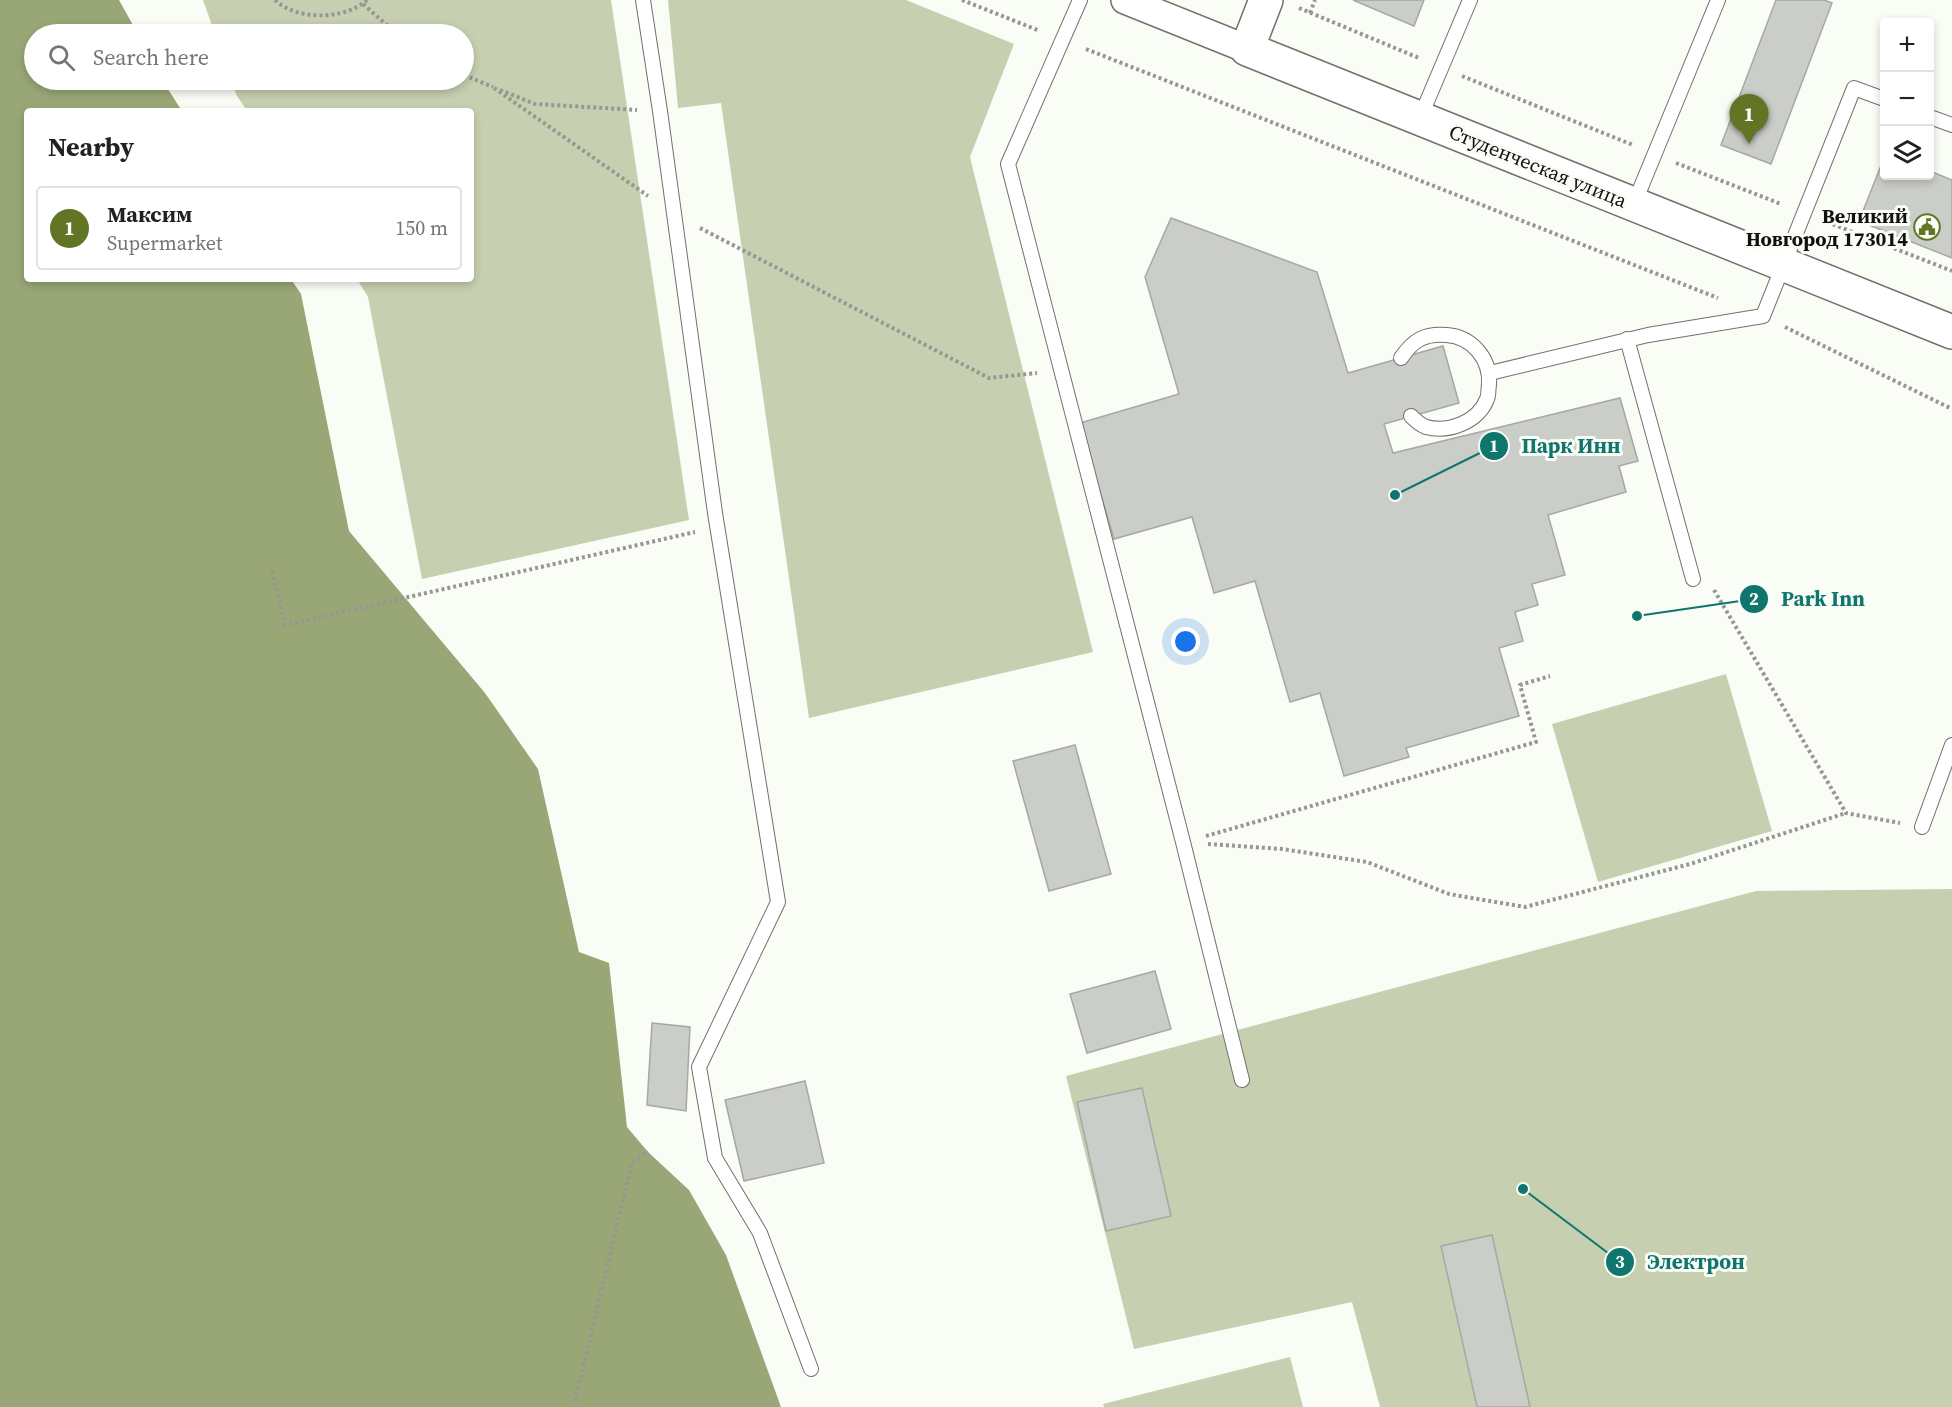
<!DOCTYPE html>
<html lang="en">
<head>
<meta charset="utf-8">
<style>
  body { margin:0; font-family:"Source Serif 4",serif; background:#f2f2f2; color:#202124 }
  .controls { position:absolute; right:18px; top:18px; display:grid; overflow:hidden; border-radius:6px; box-shadow:0 3px 9px #0003 }
  .controls button { width:54px; height:54px; display:grid; place-items:center; padding:0; border:0; border-bottom:2px solid #e0e0e0; background:#fff; color:#202124; font:30px sans-serif }
  .you { position:absolute; left:1186px; top:642px; width:21px; height:21px; margin:-15px; border:4px solid #fff; border-radius:50%; background:#1a73e8; box-shadow:0 0 0 9px #1a73e833 }
  .badge { display:grid; place-items:center; width:39px; height:39px; border-radius:50%; background:#627525; color:#fff; font-size:20px; font-weight:700 }
  .pin { position:absolute; translate:-50% -50px; filter:drop-shadow(0 2px 3px #0008) }
  .pin::after { content:''; position:absolute; top:32px; width:21px; height:18px; background:inherit; clip-path:polygon(0 0,100% 0,50% 100%) }
  .list { margin:0; padding:0; list-style:none }
  h2 { display:flex; justify-content:space-between; align-items:center; height:78px; margin:0; padding:0 24px; font-size:26px }
  h2 small { font-size:20px; font-weight:400; color:#757577 }
  .list li { display:grid; grid-template-columns:39px 1fr auto; gap:18px; align-items:center; box-sizing:border-box; height:84px; margin:0 12px 12px; padding:0 12px; border:2px solid #e0e0e0; border-radius:6px }
  .list b { display:block; font-size:22px; white-space:nowrap }
  .list p { margin:0; font-size:20px; white-space:nowrap; color:#757577 }
  .list em { font-size:20px; font-style:normal; color:#757577 }
  .icon { flex:none; width:33px; height:33px; fill:none; stroke:currentColor; stroke-width:2; stroke-linecap:round; stroke-linejoin:round }
  .map { position:relative; flex:none; width:1952px; height:1407px; overflow:hidden }
  .search { position:absolute; background:#fff; box-shadow:0 3px 9px #0003; left:24px; top:24px; width:450px; height:66px; display:flex; align-items:center; gap:15px; box-sizing:border-box; padding:0 21px; border-radius:33px; color:#757577; font-size:22px }
  .panel { position:absolute; background:#fff; box-shadow:0 3px 9px #0003; left:24px; top:108px; width:450px; height:174px; border-radius:6px }
  .map>svg:first-child { display:block }
</style>
</head>
<body>
<div class="map">
<svg width="1952" height="1407" viewBox="0 0 1952 1407">
  <rect width="100%" height="100%" fill="#fafcf6"/>
  <g fill="#c6d0b0">
    <path d="M 203,0 L 611,0 L 689,520 L 422,579 L 368,297 L 357,279 L 471,279 L 471,111 L 247,111 L 237,96 L 231,80 L 464,80 L 464,34 L 215,34 Z"/>
    <path d="M 668,0 L 906,0 L 1014,44 L 970,157 L 1093,652 L 809,718 L 721,103 L 678,108 Z"/>
    <path d="M 1726,674 L 1772,831 L 1598,882 L 1552,724 Z"/>
    <path d="M 1952,889 L 1952,1407 L 1380,1407 L 1352,1302 L 1134,1349 L 1066,1076 L 1756,891 Z"/>
    <path d="M 1290,1357 L 1303,1407 L 1104,1407 L 1103,1404 Z"/>
  </g>
  <path fill="#99a777" d="M 0,0 L 119,0 L 138,34 L 34,34 L 34,80 L 162,80 L 182,111 L 27,111 L 27,279 L 291,279 L 301,294 L 349,531 L 485,693 L 538,769 L 579,952 L 609,963 L 627,1127 L 648,1152 L 689,1190 L 726,1255 L 781,1407 L 0,1407 Z"/>
  <g fill="#cbcdc8" stroke="#a6a8a3" stroke-width="1.5">
    <path d="M 1353,0 L 1424,0 L 1414,26 Z"/>
    <path d="M 1776,0 L 1824,0 L 1832,3 L 1771,164 L 1721,145 Z"/>
    <path d="M 1884,158 L 1884,176 L 1930,176 L 1930,171 L 1952,180 L 1952,258 L 1859,221 Z"/>
    <path d="M 1171,218 L 1317,272 L 1348,373 L 1443,346 L 1459,403 L 1384,424 L 1393,453 L 1620,398 L 1638,461 L 1619,466 L 1626,492 L 1548,515 L 1565,575 L 1532,584 L 1538,605 L 1515,612 L 1523,641 L 1499,648 L 1519,716 L 1406,748 L 1409,757 L 1344,776 L 1320,693 L 1290,702 L 1255,581 L 1214,593 L 1192,517 L 1114,539 L 1080,423 L 1179,394 L 1145,277 Z"/>
    <path d="M 1075,745 L 1111,874 L 1049,891 L 1013,761 Z"/>
    <path d="M 1155,971 L 1171,1029 L 1087,1053 L 1070,994 Z"/>
    <path d="M 652,1023 L 690,1027 L 686,1111 L 647,1105 Z"/>
    <path d="M 805,1081 L 824,1163 L 744,1181 L 725,1100 Z"/>
    <path d="M 1142,1088 L 1171,1216 L 1106,1231 L 1077,1102 Z"/>
    <path d="M 1492,1235 L 1530,1407 L 1477,1407 L 1441,1246 Z"/>
  </g>
  <g fill="none" stroke-linecap="round" stroke-linejoin="round">
    <g stroke="#70726d" stroke-width="16">
      <g id="service">
        <path d="M 643,0 L 660,111 L 715,513 L 778,902 L 699,1067 L 715,1158 L 760,1233 L 811,1369"/>
        <path d="M 1080,0 L 1008,164 L 1183,842 L 1242,1080"/>
        <path d="M 1930,117 L 1952,125"/>
        <path d="M 1420,118 L 1470,0"/>
        <path d="M 1634,204 L 1718,0"/>
        <path d="M 1627,339 L 1693,579"/>
        <path d="M 1401,358 C 1413,340 1425,333 1447,335 C 1472,337 1491,359 1489,385 C 1488,389 1489,395 1487,399 C 1478,422 1449,433 1426,427 C 1421,425 1415,420 1411,416"/>
        <path d="M 1490,373 L 1648,335 L 1763,316 L 1854,88 L 1884,99"/>
        <path d="M 1922,827 L 1952,745"/>
      </g>
    </g>
    <g stroke="#70726d" stroke-width="30">
      <path id="minor" d="M 1125,0 L 1247,49"/>
    </g>
    <g stroke="#70726d" stroke-width="36">
      <path id="tertiary" d="M 1266,0 L 1247,49 L 1952,332"/>
    </g>
    <g stroke="#969793" stroke-width="4" stroke-dasharray="3 3" stroke-linecap="butt">
      <path d="M 275,0 C 297,21 345,20 367,0"/>
      <path d="M 962,0 L 1040,31"/>
      <path d="M 363,4 L 397,34"/>
      <path d="M 1299,8 L 1419,58"/>
      <path d="M 1310,13 L 1315,0"/>
      <path d="M 1086,49 L 1718,298"/>
      <path d="M 464,75 L 493,87"/>
      <path d="M 1462,76 L 1633,145"/>
      <path d="M 494,88 L 648,196"/>
      <path d="M 500,90 L 535,104 L 637,110"/>
      <path d="M 1676,163 L 1781,204"/>
      <path d="M 1827,222 L 1952,271"/>
      <path d="M 700,228 L 989,378 L 1037,373"/>
      <path d="M 1785,327 L 1952,409"/>
      <path d="M 272,571 L 285,625 L 695,532"/>
      <path d="M 1714,590 L 1846,813 L 1900,823"/>
      <path d="M 1206,836 L 1536,742 L 1520,685 L 1550,676"/>
      <path d="M 1208,844 L 1282,849 L 1367,862 L 1449,894 L 1525,907 L 1690,864 L 1846,813"/>
      <path d="M 575,1401 L 632,1162 L 648,1152"/>
    </g>
    <use href="#service" stroke="#fff" stroke-width="14"/>
    <use href="#minor" stroke="#fff" stroke-width="27"/>
    <use href="#tertiary" stroke="#fff" stroke-width="33"/>
  </g>
  <defs>
    <g id="civic-ring" transform="scale(1.35)"><circle r="9.5" fill="#fafcf6" stroke="#627525" stroke-width="1.5"/><path d="M-.6-6.5H3V-4.5H.6V-3L4-1V1h2V6H-6V1h2V-1L-.6-3ZM-1.2 2.5V6h2.4V2.5Z" fill="#627525"/></g>
  </defs>
  <g fill-rule="evenodd">
    <use href="#civic-ring" x="1927" y="227"/>
  </g>
  <g text-anchor="middle" dominant-baseline="central" stroke-width="6" stroke-linejoin="round" paint-order="stroke">
    <g font-size="20" fill="#10110f" stroke="#fafcf6">
      <text transform="translate(1538 166) rotate(22)">Студенческая улица</text>
    </g>
    <g font-size="20" font-weight="bold" fill="#10110f" stroke="#fafcf6" text-anchor="end">
      <text x="1908" y="216">Великий<tspan x="1908" dy="23">Новгород 173014</tspan></text>
    </g>
  </g>
  <path fill="none" stroke="#0f766e" stroke-width="2" d="M1395 495L1494 446M1637 616L1754 599M1523 1189L1620 1262"/>
  <g fill="#0f766e" stroke="#fafcf6" stroke-width="2">
    <circle cx="1395" cy="495" r="6"/>
    <circle cx="1637" cy="616" r="6"/>
    <circle cx="1523" cy="1189" r="6"/>
    <circle cx="1494" cy="446" r="15"/>
    <circle cx="1754" cy="599" r="15"/>
    <circle cx="1620" cy="1262" r="15"/>
  </g>
  <g font-size="18" text-anchor="middle" font-weight="bold" fill="#fff">
    <text x="1494" y="452">1</text>
    <text x="1754" y="605">2</text>
    <text x="1620" y="1268">3</text>
  </g>
  <g font-size="21" text-anchor="middle" font-weight="bold" fill="#0f766e" stroke="#fafcf6" stroke-width="6" stroke-linejoin="round" paint-order="stroke">
    <text x="1571" y="453">Парк Инн</text>
    <text x="1823" y="606">Park Inn</text>
    <text x="1696" y="1269">Электрон</text>
  </g>
</svg>
<div class="controls">
<button>+</button>
<button>−</button>
<button><svg class="icon" aria-label="layers" viewBox="0 0 24 24"><path d="M12 4l9 5-9 5-9-5zM3 14l9 5 9-5"/></svg></button>
</div>
<div class="you"></div>
<div class="pin badge" style="left:1749px;top:144px">1</div>
<div class="search"><svg class="icon" aria-label="search" viewBox="0 0 24 24"><circle cx="10" cy="10" r="6"/><path d="M15 15l6 6"/></svg>Search here</div>
<section class="panel">
<h2>Nearby<small></small></h2>
<ul class="list">
<li><span class="badge">1</span><div><b>Максим</b><p>Supermarket</p></div><em>150 m</em></li>
</ul>
</section>
</div>
</body>
</html>
